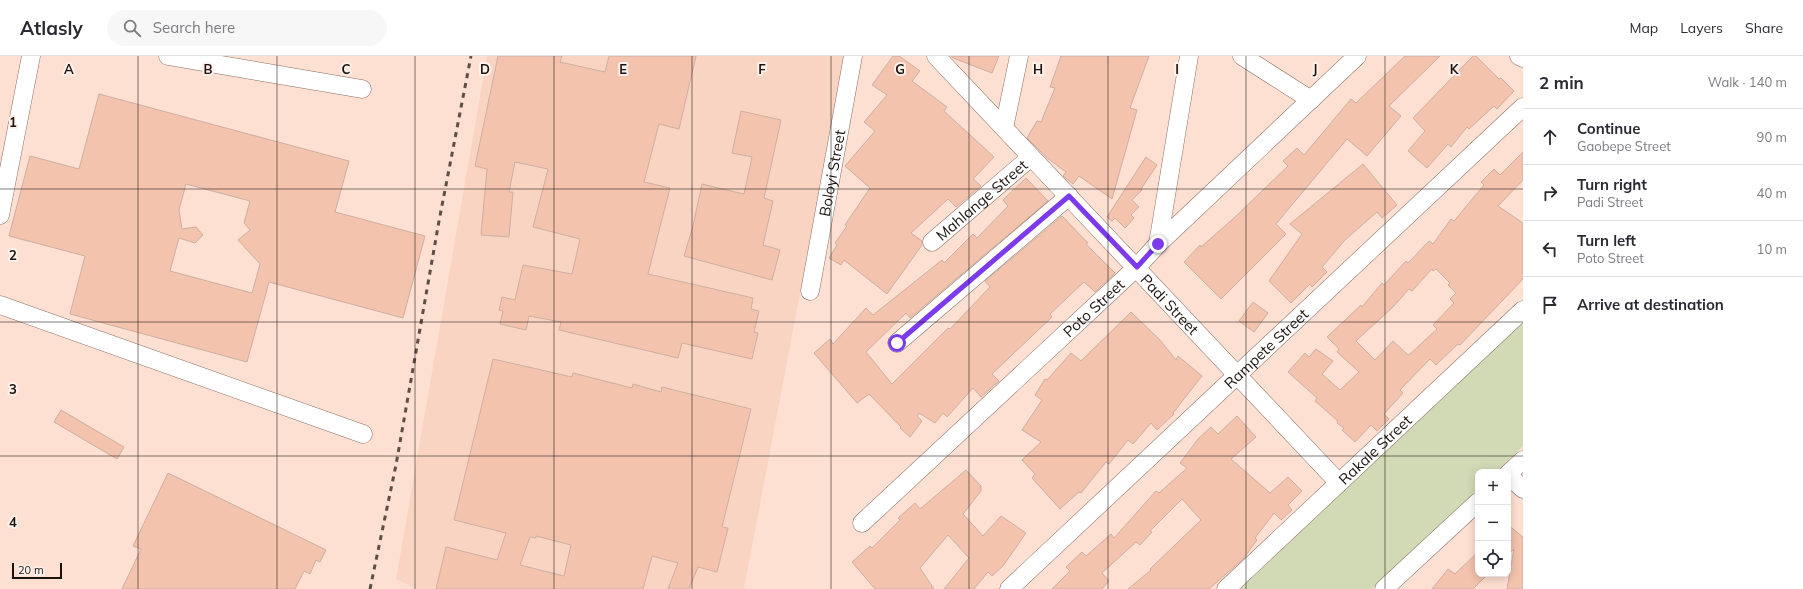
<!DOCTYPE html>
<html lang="en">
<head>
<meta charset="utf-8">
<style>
  body { margin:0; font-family:Mulish,sans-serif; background:#f7f7f7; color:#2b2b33 }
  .controls { position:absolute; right:12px; bottom:12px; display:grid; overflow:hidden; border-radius:8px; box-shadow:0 2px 10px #0003 }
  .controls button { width:36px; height:36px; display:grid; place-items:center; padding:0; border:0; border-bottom:1px solid #e1e1e2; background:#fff; color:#2b2b33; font:20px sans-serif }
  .scale { position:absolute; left:12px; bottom:10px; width:50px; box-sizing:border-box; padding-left:4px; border:2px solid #1c120d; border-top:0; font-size:11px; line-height:14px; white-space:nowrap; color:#1c120d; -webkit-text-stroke:3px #fef1ec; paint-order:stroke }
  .stop { position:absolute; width:12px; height:12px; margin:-9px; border:3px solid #7c3aed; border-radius:50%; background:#fff }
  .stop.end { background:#7c3aed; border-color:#fff; box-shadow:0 1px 4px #0008 }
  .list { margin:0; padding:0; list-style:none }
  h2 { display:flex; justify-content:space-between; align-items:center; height:52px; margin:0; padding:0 16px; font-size:17px }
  h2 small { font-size:13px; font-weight:400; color:#7c7c81 }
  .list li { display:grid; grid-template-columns:26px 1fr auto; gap:12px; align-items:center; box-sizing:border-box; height:56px; padding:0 16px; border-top:1px solid #e1e1e2 }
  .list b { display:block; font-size:15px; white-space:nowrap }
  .list p { margin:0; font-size:13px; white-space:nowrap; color:#7c7c81 }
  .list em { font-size:13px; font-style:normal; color:#7c7c81 }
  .icon { flex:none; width:22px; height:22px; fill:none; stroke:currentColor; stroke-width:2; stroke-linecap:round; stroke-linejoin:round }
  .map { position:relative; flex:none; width:1523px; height:533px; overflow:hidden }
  header { display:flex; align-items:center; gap:24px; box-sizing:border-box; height:56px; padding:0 20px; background:#fff; border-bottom:1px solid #e1e1e2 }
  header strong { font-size:19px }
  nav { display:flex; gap:22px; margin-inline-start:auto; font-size:14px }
  .search { width:280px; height:36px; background:#f7f7f7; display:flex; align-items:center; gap:10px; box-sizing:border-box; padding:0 14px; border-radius:22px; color:#7c7c81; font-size:15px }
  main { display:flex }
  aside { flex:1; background:#fff }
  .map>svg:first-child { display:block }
</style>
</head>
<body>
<header>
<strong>Atlasly</strong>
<div class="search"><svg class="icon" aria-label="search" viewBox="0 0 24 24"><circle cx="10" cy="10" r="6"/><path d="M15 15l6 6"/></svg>Search here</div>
<nav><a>Map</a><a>Layers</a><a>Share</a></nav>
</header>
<main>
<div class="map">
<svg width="1523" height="533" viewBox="0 0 1523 533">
  <rect width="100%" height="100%" fill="#fee0d2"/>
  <path fill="#fad4c3" d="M 487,0 L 845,0 L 744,533 L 416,533 L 396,523 Z"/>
  <path fill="#d1dab5" d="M 1523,266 L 1523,390 L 1496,416 L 1478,416 L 1478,433 L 1372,533 L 1240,533 Z"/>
  <g fill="#f3c3ad" stroke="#ccafa2" fill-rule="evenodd">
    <path d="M 498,0 L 562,0 L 560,6 L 605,16 L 609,0 L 696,0 L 679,73 L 659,68 L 644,126 L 670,132 L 648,218 L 753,242 L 751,253 L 759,255 L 754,276 L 758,277 L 752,303 L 682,287 L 678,302 L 559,274 L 561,266 L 529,260 L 526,274 L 500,268 L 503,255 L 499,254 L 502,241 L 515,244 L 523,209 L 572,218 L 580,183 L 533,171 L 548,113 L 515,106 L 509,136 L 513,136 L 509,181 L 481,179 L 487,113 L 475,110 Z"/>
    <path d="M 893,0 L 899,0 L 920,15 L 912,25 L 947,51 L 944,55 L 994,101 L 973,123 L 981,130 L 956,151 L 948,143 L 911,177 L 922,185 L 922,189 L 887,238 L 844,204 L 841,209 L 829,202 L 837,189 L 835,187 L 847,170 L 845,169 L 870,132 L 845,110 L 875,75 L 864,66 L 887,39 L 872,29 Z"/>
    <path d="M 951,0 L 999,0 L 992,17 L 953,2 Z"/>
    <path d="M 1061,0 L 1149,0 L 1130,52 L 1137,54 L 1112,143 L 1079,120 L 1073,128 L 1063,120 L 1066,116 L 1046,101 L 1027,82 L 1037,65 L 1041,66 L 1055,32 L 1050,31 Z"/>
    <path d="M 1405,0 L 1440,0 L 1389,50 L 1401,60 L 1367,100 L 1347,83 L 1276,168 L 1286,178 L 1221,243 L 1184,206 L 1200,189 L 1201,191 L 1234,162 L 1288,110 L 1283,105 L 1297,92 L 1304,99 L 1351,43 L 1356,47 Z"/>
    <path d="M 1473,0 L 1476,0 L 1499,23 L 1501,22 L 1514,35 L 1497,53 L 1494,50 L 1469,73 L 1467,71 L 1451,91 L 1448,88 L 1427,112 L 1408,95 L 1425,75 L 1413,62 Z"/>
    <path d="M 99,38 L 349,105 L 335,156 L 425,180 L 403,262 L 269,226 L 247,306 L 70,258 L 85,200 L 9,180 L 30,100 L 79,113 ZM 186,128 L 250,145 L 244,167 L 250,174 L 238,184 L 260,208 L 252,237 L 170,215 L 179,182 L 195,187 L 203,179 L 196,171 L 182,173 L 179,154 Z"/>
    <path d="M 741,55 L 781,64 L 764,142 L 773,145 L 763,189 L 780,194 L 772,224 L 684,200 L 693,170 L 702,128 L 744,138 L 752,101 L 732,97 Z"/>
    <path d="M 1523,96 L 1523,124 L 1498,150 L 1523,167 L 1523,223 L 1460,289 L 1458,288 L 1436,309 L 1430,303 L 1400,334 L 1403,337 L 1384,358 L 1389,363 L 1377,375 L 1371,369 L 1355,386 L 1342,374 L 1344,372 L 1337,367 L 1338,365 L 1315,345 L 1317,342 L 1288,316 L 1305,297 L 1309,301 L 1316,293 L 1333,305 L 1322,318 L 1340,334 L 1359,316 L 1337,296 L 1339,293 L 1327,281 L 1361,249 L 1362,251 L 1382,227 L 1384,229 L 1406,205 L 1408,207 L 1429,185 L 1433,188 L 1451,163 L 1454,165 L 1484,129 L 1481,126 L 1494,113 L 1500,119 ZM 1432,213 L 1433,215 L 1436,213 L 1450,227 L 1448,229 L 1456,237 L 1450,243 L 1454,247 L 1433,269 L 1437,273 L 1410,298 L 1408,299 L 1393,285 L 1375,304 L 1356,285 L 1393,251 L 1409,233 L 1412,235 Z"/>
    <path d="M 1146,101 L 1157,109 L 1141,133 L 1142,134 L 1132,144 L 1139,151 L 1131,159 L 1134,162 L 1125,172 L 1115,162 L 1112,165 L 1107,161 Z"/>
    <path d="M 1363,108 L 1397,149 L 1382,162 L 1377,156 L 1345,184 L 1322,211 L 1327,216 L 1312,231 L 1310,228 L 1291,247 L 1269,225 L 1302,178 L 1290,168 Z"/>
    <path d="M 1026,122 L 1048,145 L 910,262 L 906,257 L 866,296 L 892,328 L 948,272 L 950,273 L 990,231 L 985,225 L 1062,160 L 1088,187 L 1086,188 L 1115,217 L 1095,236 L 1084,226 L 1050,258 L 1052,261 L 992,318 L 999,325 L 981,341 L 973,332 L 947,361 L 943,357 L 935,367 L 919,357 L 917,360 L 922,365 L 910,381 L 900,372 L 901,371 L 869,338 L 857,347 L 814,297 L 830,283 L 833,288 L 866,252 L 873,259 L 942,204 L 944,207 L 973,178 L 977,182 L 1008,150 L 1003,144 Z"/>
    <path d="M 1253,246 L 1268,257 L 1254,276 L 1239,265 Z"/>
    <path d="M 1131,256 L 1160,284 L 1176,304 L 1178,300 L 1202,320 L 1173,357 L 1174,358 L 1157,374 L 1151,367 L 1133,388 L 1128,384 L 1109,408 L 1106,406 L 1081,437 L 1079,436 L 1060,453 L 1032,422 L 1035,418 L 1022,404 L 1041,386 L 1022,374 L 1042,344 L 1035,339 L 1045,323 L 1047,324 L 1071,297 L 1081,305 Z"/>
    <path d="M 493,303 L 572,321 L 573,317 L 632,332 L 633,328 L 661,336 L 662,331 L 751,353 L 722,471 L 728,472 L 717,516 L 698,511 L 689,533 L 668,533 L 678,507 L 652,500 L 643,533 L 436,533 L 446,491 L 497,504 L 506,477 L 454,464 ZM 536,480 L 571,489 L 564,520 L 520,509 L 530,481 L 536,482 Z"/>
    <path d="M 61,354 L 124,391 L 117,403 L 54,366 Z"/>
    <path d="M 1237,360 L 1256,381 L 1231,403 L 1270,437 L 1288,421 L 1302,435 L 1288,449 L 1292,454 L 1281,464 L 1274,457 L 1255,482 L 1257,484 L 1243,503 L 1209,533 L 1128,533 L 1151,514 L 1150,513 L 1201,464 L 1182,443 L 1150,475 L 1152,476 L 1140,489 L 1136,486 L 1102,517 L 1109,525 L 1102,533 L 1052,533 L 1070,515 L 1066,511 L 1082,496 L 1086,500 L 1111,478 L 1114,482 L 1156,435 L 1159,437 L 1187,412 L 1180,407 L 1198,383 L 1211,371 L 1218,378 Z"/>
    <path d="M 966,414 L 981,430 L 981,435 L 963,458 L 983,480 L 1001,460 L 1026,477 L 1003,510 L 992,520 L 988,516 L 974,533 L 944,533 L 969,502 L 948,479 L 920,512 L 934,533 L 875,533 L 852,506 L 870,490 L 872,492 L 900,464 L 898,462 L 915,447 L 920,453 Z"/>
    <path d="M 168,417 L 320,491 L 326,494 L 320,506 L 316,504 L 310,518 L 304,515 L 295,533 L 122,533 L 141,493 L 133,490 Z"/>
    <path d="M 1508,469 L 1523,481 L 1523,533 L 1507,533 L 1514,493 L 1508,499 Z"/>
    <path d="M 1478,496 L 1478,518 L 1488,518 L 1473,533 L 1432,533 L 1448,513 L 1455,518 Z"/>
  </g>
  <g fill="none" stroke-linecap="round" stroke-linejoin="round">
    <g stroke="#896e62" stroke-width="19">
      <g id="minor">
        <path d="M 168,0 L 362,33"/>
        <path id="s1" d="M 936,0 L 1339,427"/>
        <path d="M 1242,0 L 1311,44"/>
        <path d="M 1519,0 L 1523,2"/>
        <path d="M 1004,72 L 1019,0"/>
        <path d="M 0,159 L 31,0"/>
        <path id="s2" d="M 932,186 L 1031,101"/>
        <path d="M 1158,188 L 1189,0"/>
        <path id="s3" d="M 810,235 L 853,0"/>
        <path d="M 0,249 L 363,378"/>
        <path d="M 897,287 L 1069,140"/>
        <path d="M 1508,418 L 1523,404"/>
        <path d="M 1508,419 L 1523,433"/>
        <path id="s4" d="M 862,467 L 1137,211 L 1158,188 L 1357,0"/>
        <path id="s5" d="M 1009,533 L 1523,51"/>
        <path id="s6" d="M 1226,533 L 1523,254"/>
        <path d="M 1384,533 L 1478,446"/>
      </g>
    </g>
    <use href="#minor" stroke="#fff" stroke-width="18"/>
    <path stroke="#5d4e46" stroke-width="3" stroke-dasharray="5 5" stroke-linecap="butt" d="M 370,533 L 396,409 L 439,165 L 471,0"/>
  </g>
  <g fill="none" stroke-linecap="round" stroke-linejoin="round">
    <path stroke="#7c3aed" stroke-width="5" d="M 897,287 L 1069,140 L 1137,211 L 1158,188"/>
  </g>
  <path fill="none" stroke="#1c120d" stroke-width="1" stroke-opacity="0.55" d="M 138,0 L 138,533M 277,0 L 277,533M 415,0 L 415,533M 554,0 L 554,533M 692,0 L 692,533M 831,0 L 831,533M 969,0 L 969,533M 1108,0 L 1108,533M 1246,0 L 1246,533M 1385,0 L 1385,533M 0,133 L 1523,133M 0,266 L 1523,266M 0,400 L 1523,400"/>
  <g text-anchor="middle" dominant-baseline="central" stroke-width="4" stroke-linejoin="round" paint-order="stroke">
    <g font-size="15" fill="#1c120d" stroke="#fef1ec">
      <text stroke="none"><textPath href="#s3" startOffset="120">Boloyi Street</textPath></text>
      <text stroke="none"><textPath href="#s2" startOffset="65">Mahlange Street</textPath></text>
      <text stroke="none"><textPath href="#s1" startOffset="341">Padi Street</textPath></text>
      <text stroke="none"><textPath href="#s4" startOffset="316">Poto Street</textPath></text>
      <text stroke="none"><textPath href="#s5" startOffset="352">Rampete Street</textPath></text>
      <text stroke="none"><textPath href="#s6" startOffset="204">Rakale Street</textPath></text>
    </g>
  </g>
  <g font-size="13" text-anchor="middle" font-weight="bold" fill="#1c120d" stroke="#fef1ec" stroke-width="4" stroke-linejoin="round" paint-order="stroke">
    <text x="69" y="18">A</text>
    <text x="208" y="18">B</text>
    <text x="346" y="18">C</text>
    <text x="485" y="18">D</text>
    <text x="623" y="18">E</text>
    <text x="762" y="18">F</text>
    <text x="900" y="18">G</text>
    <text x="1038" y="18">H</text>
    <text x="1177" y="18">I</text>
    <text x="1315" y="18">J</text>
    <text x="1454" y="18">K</text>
    <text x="13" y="71">1</text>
    <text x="13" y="204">2</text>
    <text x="13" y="338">3</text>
    <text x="13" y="471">4</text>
  </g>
</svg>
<div class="controls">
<button>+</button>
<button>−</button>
<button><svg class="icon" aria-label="locate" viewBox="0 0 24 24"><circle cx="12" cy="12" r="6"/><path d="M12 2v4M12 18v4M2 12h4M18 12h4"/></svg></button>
</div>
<div class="scale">20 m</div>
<div class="stop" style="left:897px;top:287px"></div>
<div class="stop end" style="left:1158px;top:188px"></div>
</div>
<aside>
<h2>2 min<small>Walk · 140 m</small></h2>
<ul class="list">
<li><svg class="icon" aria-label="ahead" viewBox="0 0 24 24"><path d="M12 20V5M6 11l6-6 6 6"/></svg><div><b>Continue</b><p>Gaobepe Street</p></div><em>90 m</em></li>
<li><svg class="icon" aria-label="right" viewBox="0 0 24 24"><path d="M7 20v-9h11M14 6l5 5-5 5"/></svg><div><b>Turn right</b><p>Padi Street</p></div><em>40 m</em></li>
<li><svg class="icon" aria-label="left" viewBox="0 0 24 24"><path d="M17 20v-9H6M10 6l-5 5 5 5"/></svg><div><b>Turn left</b><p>Poto Street</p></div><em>10 m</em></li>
<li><svg class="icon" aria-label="arrive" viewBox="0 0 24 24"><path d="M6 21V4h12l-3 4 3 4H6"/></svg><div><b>Arrive at destination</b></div></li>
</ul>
</aside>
</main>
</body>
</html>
